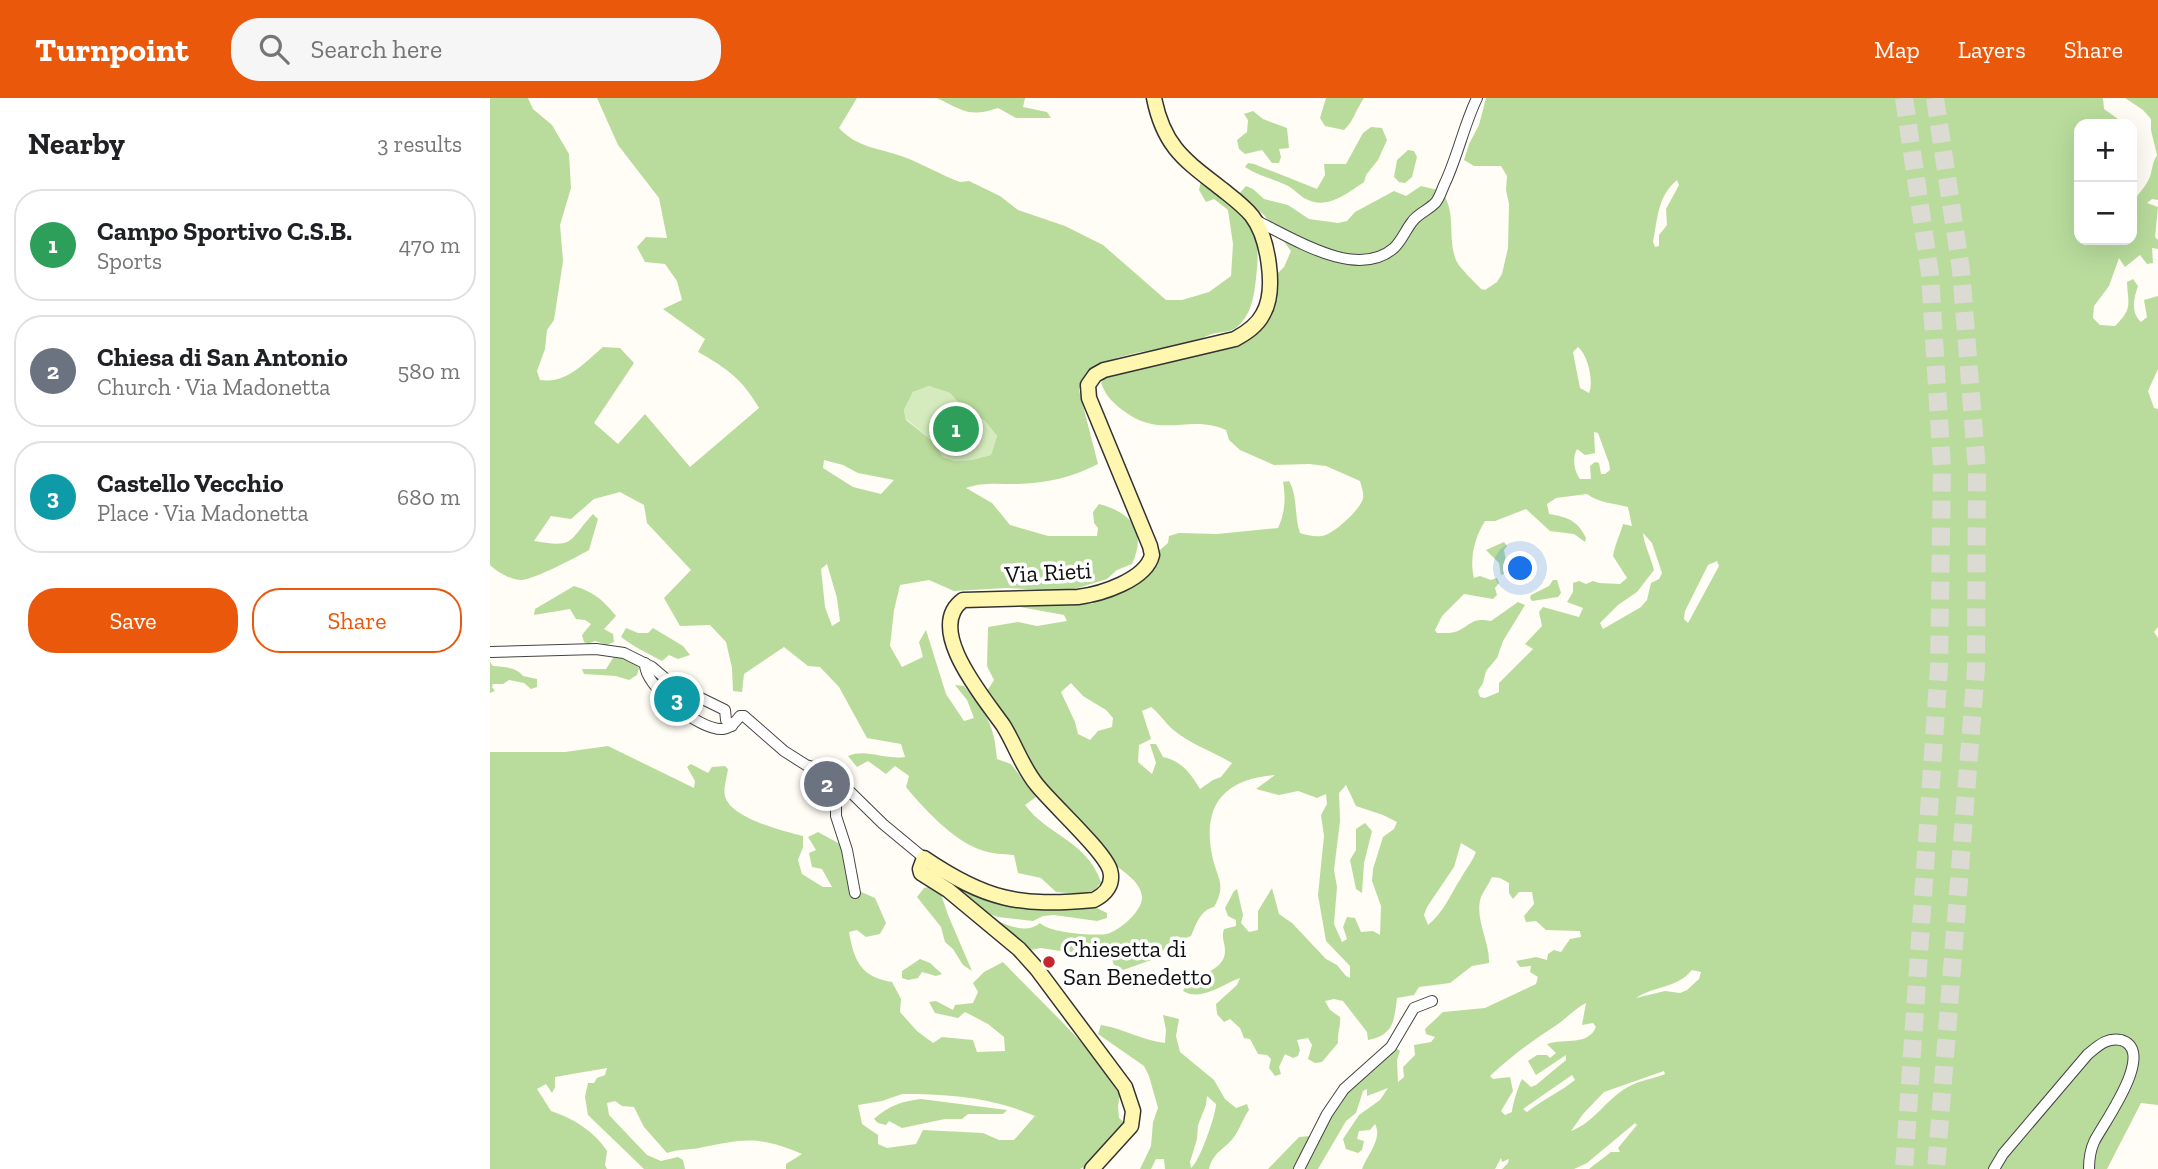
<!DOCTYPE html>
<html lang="en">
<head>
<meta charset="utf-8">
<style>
  body { margin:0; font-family:"Zilla Slab",serif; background:#f6f6f6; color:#202124 }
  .controls { position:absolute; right:21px; top:21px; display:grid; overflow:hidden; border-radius:14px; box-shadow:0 7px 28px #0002 }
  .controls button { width:63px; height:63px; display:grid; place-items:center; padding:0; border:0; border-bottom:2px solid #e0e0e0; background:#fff; color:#202124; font:35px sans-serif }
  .you { position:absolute; left:1031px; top:471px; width:24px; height:24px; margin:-18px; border:5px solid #fff; border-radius:50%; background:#1a73e8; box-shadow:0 0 0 10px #1a73e833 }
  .badge { display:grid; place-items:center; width:46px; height:46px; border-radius:50%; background:#ea580c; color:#fff; font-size:23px; font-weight:700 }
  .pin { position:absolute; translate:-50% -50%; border:4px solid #fff; box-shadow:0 2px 7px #0006 }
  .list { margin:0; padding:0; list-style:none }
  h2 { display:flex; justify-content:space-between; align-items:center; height:91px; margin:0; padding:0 28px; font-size:30px }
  h2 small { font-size:23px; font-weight:400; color:#757577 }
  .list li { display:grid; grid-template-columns:46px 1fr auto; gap:21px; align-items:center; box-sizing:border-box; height:112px; margin:0 14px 14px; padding:0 14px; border:2px solid #e0e0e0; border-radius:28px }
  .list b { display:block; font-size:26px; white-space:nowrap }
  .list p { margin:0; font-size:23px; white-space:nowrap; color:#757577 }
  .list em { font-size:23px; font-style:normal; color:#757577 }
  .actions { display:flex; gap:14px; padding:21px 28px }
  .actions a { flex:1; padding:16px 0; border:2px solid #ea580c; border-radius:28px; text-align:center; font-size:24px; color:#ea580c }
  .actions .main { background:#ea580c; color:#fff }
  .icon { flex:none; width:38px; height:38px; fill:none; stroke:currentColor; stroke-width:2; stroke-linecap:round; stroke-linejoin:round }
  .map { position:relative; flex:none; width:1668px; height:1071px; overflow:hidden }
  header { display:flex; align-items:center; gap:42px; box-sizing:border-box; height:98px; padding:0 35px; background:#ea580c; color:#fff }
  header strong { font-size:33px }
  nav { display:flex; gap:38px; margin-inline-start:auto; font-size:24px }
  .search { width:490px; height:63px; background:#f6f6f6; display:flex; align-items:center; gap:18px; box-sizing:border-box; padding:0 24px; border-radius:28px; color:#757577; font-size:26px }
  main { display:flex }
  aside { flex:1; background:#fff }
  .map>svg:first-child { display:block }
</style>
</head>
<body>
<header>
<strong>Turnpoint</strong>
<div class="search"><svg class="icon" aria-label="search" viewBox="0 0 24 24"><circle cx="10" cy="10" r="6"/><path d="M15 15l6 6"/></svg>Search here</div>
<nav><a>Map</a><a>Layers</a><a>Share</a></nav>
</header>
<main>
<aside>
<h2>Nearby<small>3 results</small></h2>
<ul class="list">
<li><span class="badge" style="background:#2e9e5b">1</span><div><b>Campo Sportivo C.S.B.</b><p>Sports</p></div><em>470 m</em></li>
<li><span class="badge" style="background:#6b7280">2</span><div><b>Chiesa di San Antonio</b><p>Church · Via Madonetta</p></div><em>580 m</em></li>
<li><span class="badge" style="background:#0f9aa8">3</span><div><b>Castello Vecchio</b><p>Place · Via Madonetta</p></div><em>680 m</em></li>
</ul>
<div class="actions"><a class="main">Save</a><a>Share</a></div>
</aside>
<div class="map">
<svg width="1668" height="1071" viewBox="0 0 1668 1071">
  <rect width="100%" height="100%" fill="#fffdf5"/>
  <path fill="#d5ebbd" d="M 439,288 L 460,295 L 473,310 L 495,323 L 507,338 L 501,357 L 481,362 L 465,363 L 453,359 L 445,345 L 416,321 L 414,312 L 423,294 Z"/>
  <g fill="#b9dc9c" fill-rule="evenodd">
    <path d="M 0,0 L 38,0 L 43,11 L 62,27 L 79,56 L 81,90 L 70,127 L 73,163 L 64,222 L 57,232 L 55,251 L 47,273 L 50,282 C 77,286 94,265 113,249 L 130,250 L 144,265 L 104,325 L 128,346 L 155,316 L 200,369 L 269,310 C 252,281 238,271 208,254 L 215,241 L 173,211 L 192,202 L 187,183 L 175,166 L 155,164 L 147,149 L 156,139 L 177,140 L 169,100 L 128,47 L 107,0 L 367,0 L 349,30 C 367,50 390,50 414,59 C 433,66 451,77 470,84 L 479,83 L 510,98 L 528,112 L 575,128 L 613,147 L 676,202 L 692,202 L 719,194 L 741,178 L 743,146 L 738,112 L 724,101 L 716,104 L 709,92 L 711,82 C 747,109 772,120 767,170 C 765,190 764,215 747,229 C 741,234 730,234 722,236 C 713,239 706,244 697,246 C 662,254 603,254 589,292 L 608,366 C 581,380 556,385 526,386 C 508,386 492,384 476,390 L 502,405 L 520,427 L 558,438 L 607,438 L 608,430 L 604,425 L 603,414 L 609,406 C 642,415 657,433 642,466 L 627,472 L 617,481 L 578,493 L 516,490 L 464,493 L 439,482 L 410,487 L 404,512 L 400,548 L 412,569 L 433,559 L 429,544 L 436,532 L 456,596 L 474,623 L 484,620 L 477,602 L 465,587 L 474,588 C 496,616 504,625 507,661 L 521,666 L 546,699 L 535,707 C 557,737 597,743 611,784 L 605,792 L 590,796 L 566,794 L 551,780 L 528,775 L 524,757 C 514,756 501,756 491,752 C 464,743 434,711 416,689 L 419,678 L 405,668 L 396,676 L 378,663 L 367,669 L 358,658 C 376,650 395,662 415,659 L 411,646 L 377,640 L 349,589 L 330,569 L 318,568 L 294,549 L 254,576 L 252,594 L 243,593 L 242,570 L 236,544 L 220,527 L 190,528 L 174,500 L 201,472 L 157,425 L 154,407 L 130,394 L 104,401 L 81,421 L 61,418 L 44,443 C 86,450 77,444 103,416 L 108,421 L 99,452 C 87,459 43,482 31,482 C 21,482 7,474 0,467 ZM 439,288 L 460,295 L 473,310 L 495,323 L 507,338 L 501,357 L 481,362 L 465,363 L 453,359 L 445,345 L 416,322 L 414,312 L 423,294 ZM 334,362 L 353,367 L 368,375 L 404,382 L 391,396 L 363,389 L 333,370 ZM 337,466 L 347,500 L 350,523 L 342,528 L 335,509 L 331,471 Z"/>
    <path d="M 447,0 L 535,0 L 533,9 L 557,14 L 561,20 L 526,20 L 508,10 C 479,20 472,12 447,0 Z"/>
    <path d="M 836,0 L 874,0 C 866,11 864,23 854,32 L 835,28 L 830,20 Z"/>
    <path d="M 996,0 L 1613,0 L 1614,11 L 1635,26 L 1589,26 L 1589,142 L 1642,142 L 1642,100 L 1644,102 C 1650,94 1659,85 1661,75 C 1663,67 1663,64 1667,57 L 1661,32 L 1661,21 L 1653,12 L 1635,0 L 1668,0 L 1668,102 L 1662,101 L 1657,105 L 1668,109 L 1665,139 L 1668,142 L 1668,151 L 1662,150 L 1663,165 L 1657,166 L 1650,157 L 1635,169 L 1629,160 L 1619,188 L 1604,208 L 1603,220 L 1610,227 L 1625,228 C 1643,210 1638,207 1637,184 L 1643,181 L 1648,188 C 1644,200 1640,214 1651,224 L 1657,219 L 1654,202 L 1668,198 L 1668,271 L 1658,293 L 1664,310 L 1668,311 L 1668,529 L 1664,534 L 1668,540 L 1668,1007 L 1651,1005 L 1617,1071 L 1099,1071 L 1121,1054 L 1130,1054 L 1128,1050 L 1147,1027 L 1145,1025 L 1097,1065 L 1084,1071 L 1012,1071 L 1018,1065 L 1019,1061 L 1012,1064 L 1011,1060 L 1005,1071 L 872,1071 C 877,1057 893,1041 885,1026 L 880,1032 L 869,1033 L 867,1041 L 874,1043 L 872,1052 L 868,1055 L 856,1051 L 853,1041 L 869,1017 L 890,1002 L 898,990 L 877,998 L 877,991 L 873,993 L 866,1015 L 856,1023 L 828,1071 L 778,1071 L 809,1039 L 820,1038 L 850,997 L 858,981 L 905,949 L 910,953 L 907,962 L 908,984 L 914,979 L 913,969 L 925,957 L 924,947 L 941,944 L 945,939 L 936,936 L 935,931 L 953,914 L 995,910 L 1046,886 L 1048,879 L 1040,874 L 1041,868 L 1030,869 L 1026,863 L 1046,859 L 1057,862 L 1058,856 L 1064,852 L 1071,854 L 1080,841 L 1091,839 L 1090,833 L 1056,832 L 1046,823 L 1036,824 L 1034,818 L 1044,806 L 1042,794 L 1029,794 L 1023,801 L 1019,795 L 1019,785 L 1010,780 L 1002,779 C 999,786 994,792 991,799 C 984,820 1000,844 999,865 L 982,868 L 960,885 L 929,889 L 924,897 L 907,900 C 904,923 904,937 878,942 L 877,934 L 853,903 L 844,901 L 835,903 L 840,912 L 850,919 C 851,928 847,935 848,945 L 832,964 L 825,965 L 818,961 L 822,947 L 818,940 L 807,942 L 810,952 L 808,958 L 803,960 L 795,956 L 789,969 L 791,976 L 785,978 L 779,970 L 781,961 L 777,957 L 768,956 L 760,941 L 754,940 L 750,930 L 740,921 L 734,924 L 727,916 L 726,906 L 747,887 L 750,880 C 733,886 711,904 693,893 L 697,884 C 709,877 735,872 735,853 C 735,844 731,840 734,831 L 746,828 L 746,822 L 738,818 L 735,810 L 744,793 L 747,791 L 753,817 L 751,825 L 759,834 L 768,832 L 768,813 L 782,790 L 789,816 L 802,825 L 836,861 L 847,867 L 856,878 L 860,880 L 860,868 L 836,843 L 828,797 L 834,738 L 831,717 L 837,706 L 836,696 L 827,700 L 808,693 L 789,697 L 766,691 L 785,677 C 735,681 712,706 722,757 C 727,781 737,786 724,809 C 710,812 706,827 701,838 L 678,847 L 667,860 L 633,872 L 624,867 L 622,861 L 579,858 L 576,854 L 551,850 L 540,852 L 532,850 L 502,823 L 504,821 C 518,828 537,836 550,825 C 559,835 604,838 617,836 C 629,833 653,813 652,799 C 651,782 629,772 618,760 C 572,713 535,659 498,605 L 497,593 L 504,582 L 497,568 L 498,529 L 528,524 L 547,528 L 577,523 L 574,517 L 524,508 L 519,504 L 602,506 L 662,471 L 669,460 L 670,452 L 678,445 L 679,438 L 689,435 L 727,436 L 788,430 C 795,415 796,400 793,384 L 799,383 C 808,398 804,418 810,435 C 816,437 825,439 832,438 C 843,437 872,410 873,400 C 874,394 871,388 870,383 L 836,368 L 819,366 L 784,367 L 750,352 L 739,342 L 736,332 C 698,315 671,343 631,311 C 621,303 615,296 611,285 L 617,278 L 775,224 L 784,207 L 788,175 L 794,169 L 801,153 L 774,117 L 749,96 L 756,88 L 763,91 L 774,101 L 798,107 L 819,121 L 848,125 L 857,123 L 865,114 L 904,93 L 916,98 L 931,88 L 952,93 C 967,117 957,138 966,162 C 969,170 985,184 991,191 L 995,192 L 1007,184 L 1012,176 L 1018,150 L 1019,106 L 1016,92 L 1017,78 L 1011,68 L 984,68 L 974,62 L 979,46 L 989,27 ZM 1187,82 L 1189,87 L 1176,111 L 1177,127 L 1169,137 L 1169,148 L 1165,149 L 1163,144 C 1168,120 1167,99 1187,82 ZM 1088,249 C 1098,257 1104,284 1099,295 L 1090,290 L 1083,254 ZM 1104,334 L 1108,335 L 1119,365 L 1120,372 L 1115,376 L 1111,376 L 1109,365 L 1105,364 L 1100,368 L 1101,381 L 1090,381 C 1084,373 1082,360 1087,351 L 1095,357 L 1105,355 ZM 1097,396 C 1109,405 1123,405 1138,409 L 1142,428 L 1133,426 C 1130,437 1125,446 1123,458 L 1137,480 L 1130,486 L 1109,485 L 1103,483 L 1096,486 L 1089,483 L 1083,485 L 1083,494 L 1077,504 L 1093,510 L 1089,519 L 1053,509 L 1049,514 L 1052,528 L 1035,546 L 1043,551 L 1009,585 L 1009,594 L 995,600 L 990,599 L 988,593 L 993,585 L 996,573 L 1007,560 L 1013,543 L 1035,507 L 1028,504 L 1001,523 C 983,520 984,524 970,532 C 963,536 955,535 947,535 L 945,532 L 952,518 L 974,496 L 1003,501 L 1007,497 L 1005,490 L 1009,485 L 1007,480 L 1001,482 L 990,478 L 984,480 C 979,460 985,439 995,423 L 1005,423 L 1036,411 L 1060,433 L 1084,436 L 1095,444 L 1096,440 C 1088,423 1078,419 1059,416 L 1057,406 L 1066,400 ZM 1153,435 L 1162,445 L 1172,475 L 1169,481 L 1161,485 L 1157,502 L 1151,509 L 1113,531 L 1110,525 L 1128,507 L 1147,494 L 1164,472 C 1161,459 1154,447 1153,435 ZM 1227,463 L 1229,468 L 1198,525 L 1194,521 L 1195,513 L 1218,467 ZM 581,585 L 593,598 L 616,612 L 623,620 L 622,629 L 608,633 L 600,642 L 588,636 L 585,624 L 571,594 ZM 661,609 C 669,615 674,623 681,630 C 699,646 722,653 742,665 L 731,679 L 723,682 L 710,691 C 701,676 692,663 673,659 L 666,646 L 660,646 L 666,665 L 662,676 L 648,664 L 649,647 L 661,641 L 652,613 ZM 856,687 L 866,708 L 893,717 L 907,724 L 904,731 L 893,739 L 883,771 L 882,783 L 891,808 L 890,837 L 883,833 L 871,834 L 865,820 L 857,819 L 853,829 L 857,841 L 852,844 L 844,826 L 847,789 L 844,772 L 850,723 L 849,695 ZM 971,745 L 986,754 C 982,764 976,771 971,780 C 960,797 954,814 938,827 L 934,817 L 937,809 L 964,769 ZM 1202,872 L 1211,874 L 1209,881 L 1197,892 L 1190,895 L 1175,893 L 1146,900 C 1166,887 1186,891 1202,872 ZM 1096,905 L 1092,927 L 1103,925 L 1106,929 C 1098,948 1076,940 1057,946 L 1066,955 L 1060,960 L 1057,957 L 1047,957 L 1038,963 L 1046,977 L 1076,957 L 1076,962 L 1046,987 L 1041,989 L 1032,981 C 1029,986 1022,1008 1022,1014 L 1015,1017 L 1011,1013 L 1023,993 L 1020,979 L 1003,981 L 1000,978 C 1020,959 1042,943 1065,928 C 1076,921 1084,911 1096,905 ZM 1174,973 L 1175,976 C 1163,981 1150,982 1138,989 C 1116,1001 1105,1024 1081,1033 L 1093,1016 L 1114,994 ZM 1082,977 L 1085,982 C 1070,994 1052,1002 1037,1014 L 1033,1011 Z"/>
    <path d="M 763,13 L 773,21 L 797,30 L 799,50 L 789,51 L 791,59 L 789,65 L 782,65 L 772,52 L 755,56 L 749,51 L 747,42 L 757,34 L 758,22 L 754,16 Z"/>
    <path d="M 881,29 L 892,30 L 897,42 L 888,62 L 876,77 L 874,84 C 856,96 836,113 814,100 C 808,96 803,90 796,87 C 782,80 768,78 755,69 L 758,65 L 764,66 L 827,91 L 835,77 L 834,66 L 856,66 L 873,35 Z"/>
    <path d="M 918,52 L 924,53 L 927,59 L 922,79 L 915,85 L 909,84 L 904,79 L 907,62 Z"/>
    <path d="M 1014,444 L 1017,448 L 1014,452 L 1017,469 L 1019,471 L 1017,475 L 1011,477 L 1009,465 L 996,452 Z"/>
    <path d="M 1063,482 L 1067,482 L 1071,495 L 1068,499 L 1042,503 L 1040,500 L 1041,497 L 1059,488 Z"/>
    <path d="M 84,488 C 104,494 113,502 126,518 L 114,531 L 123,536 L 124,544 L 117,547 L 105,543 L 98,546 L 94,544 L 92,537 L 101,526 L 95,522 L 86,521 L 80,511 L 44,517 L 45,511 Z"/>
    <path d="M 136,530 L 148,535 L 158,535 L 163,530 L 193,548 L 200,557 L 188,561 L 179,557 L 172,563 C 157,555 144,549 131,539 Z"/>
    <path d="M 131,558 L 141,562 L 149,570 L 147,577 L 139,582 L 126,578 L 94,576 L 92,571 L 116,571 L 123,560 Z"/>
    <path d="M 0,564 L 3,568 C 14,569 26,569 33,578 L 47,581 L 47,589 L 41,591 L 34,585 L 19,582 L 13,586 L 3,586 L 2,589 L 5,593 L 0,595 Z"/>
    <path d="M 118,648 L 204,690 L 205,683 L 197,669 L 201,666 L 218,675 L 222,669 L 235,668 L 238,671 C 237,679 233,691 235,698 C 240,720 293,733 313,738 L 313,749 L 308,762 L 312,776 L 333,789 L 342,789 L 332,771 L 322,769 L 319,755 L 326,752 L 318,739 L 328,734 L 350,746 L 369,793 L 385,800 L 396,825 L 390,836 L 376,839 L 367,832 L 359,834 C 364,863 371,879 402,884 L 411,901 L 410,914 L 427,933 L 443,945 L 452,939 L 483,942 L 487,954 L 515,953 L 514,939 L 498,926 L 475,914 L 468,920 L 445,915 L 439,904 L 446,903 L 463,912 L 465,907 L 483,905 L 488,894 L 483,885 L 494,874 L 513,864 C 553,906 598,945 630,995 L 628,1008 L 629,1020 L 636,1026 L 602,1065 L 590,1071 L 296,1071 L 296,1066 L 312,1056 C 268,1037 253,1041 209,1050 C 198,1052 188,1051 177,1055 L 154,1029 L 144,1009 L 132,1008 L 125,1003 L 117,1005 L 119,1017 L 157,1057 L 171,1063 L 188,1059 L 193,1062 L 195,1071 L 154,1071 L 98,1017 L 95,999 L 98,985 L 104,985 L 107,980 L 115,977 L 117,970 L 65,979 L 65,989 L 62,995 L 56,986 L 47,991 L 61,1013 C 83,1020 104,1033 117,1053 L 115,1067 L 117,1071 L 0,1071 L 0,654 L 75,654 ZM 412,996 C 458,996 502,999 545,1018 L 524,1042 L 509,1042 L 493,1035 L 433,1032 L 426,1046 L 397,1050 L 388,1046 L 388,1037 L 372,1026 L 368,1007 L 392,1003 Z"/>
    <path d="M 875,725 L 882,733 L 874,765 L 872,795 L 866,791 L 860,762 L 866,752 L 866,731 Z"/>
    <path d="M 463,783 L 590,810 L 605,809 L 617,815 L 617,820 L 607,823 L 564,817 L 553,818 L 543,823 L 508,819 L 494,814 L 458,784 Z"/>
    <path d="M 442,788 L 449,790 L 458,817 L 482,873 L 473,867 L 463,851 L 455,844 L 451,829 L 427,799 L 434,790 Z"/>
    <path d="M 430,861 L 440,865 L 452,876 L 446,878 L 432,874 L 428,880 L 418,882 L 412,880 L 412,873 Z"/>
    <path d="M 673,917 L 689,921 L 686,938 L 690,954 L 724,982 L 735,1001 L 746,1010 L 757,1006 L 759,1012 C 753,1020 750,1031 744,1039 C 735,1051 723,1054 719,1071 L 675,1071 L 674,1061 L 666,1061 L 661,1071 L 650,1071 L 661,1048 L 663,1024 L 668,1010 L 659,978 L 654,968 L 608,936 L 611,927 C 635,931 651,942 675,945 L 676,932 ZM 717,998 L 726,1006 C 726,1017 709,1065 701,1070 L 700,1064 L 707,1041 L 708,1027 L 716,1007 Z"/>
    <path d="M 431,1001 L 517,1012 L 513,1016 L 478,1016 L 472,1021 L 455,1021 L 412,1030 L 399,1023 L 396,1027 L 388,1025 L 384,1021 C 398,1008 412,1003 431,1001 Z"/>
  </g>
  <path fill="#e6f2cf" d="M 457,306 L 493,335 L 475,356 L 440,327 Z"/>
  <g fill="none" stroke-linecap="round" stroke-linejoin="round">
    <g stroke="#dbdad3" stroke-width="18" stroke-dasharray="18 9" stroke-linecap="butt">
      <path d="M 1414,0 L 1440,176 L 1452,370 L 1449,569 L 1414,1071"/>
      <path d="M 1445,0 L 1471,172 L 1487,372 L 1486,570 L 1446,1071"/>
    </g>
    <g stroke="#444" stroke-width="12">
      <g id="street">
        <path d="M 765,122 C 801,139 866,183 904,150 C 912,142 915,133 922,124 C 927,116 939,112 946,104 C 950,99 952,91 955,85 C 968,57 974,27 987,0"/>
        <path d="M 0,554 L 106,551 L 134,555 L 162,569 L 182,586 L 235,612 L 236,622 L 242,628"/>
        <path d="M 155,565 C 153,588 210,633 233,631 C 241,630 245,624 250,618 L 254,618 L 294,653 L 316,667 L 340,674 L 393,726 L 434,760"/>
        <path d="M 357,692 L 346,705 L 346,718 L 357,752 L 365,795"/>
        <path d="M 809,1071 L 837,1016 L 854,991 L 901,949 L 924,910 L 942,903"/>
        <path d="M 1504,1071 L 1513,1056 L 1598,956 C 1608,948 1617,939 1631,942 C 1668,953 1612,1027 1604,1044 C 1600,1053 1599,1062 1599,1071"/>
      </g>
    </g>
    <g stroke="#333" stroke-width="17">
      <path id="secondary" d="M 602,1071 L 641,1028 L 643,1013 L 635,989 L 547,871 L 529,851 L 458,792 L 431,775 L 430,771 L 434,760 C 496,802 529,809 604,802 C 616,796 624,786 620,772 C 614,753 563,707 547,687 C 532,669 525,646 513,627 C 494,600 434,530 473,502 L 588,499 C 611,496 656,482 662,457 L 660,448 L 599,300 L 598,287 L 605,277 L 614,272 L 745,241 C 756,235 767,228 773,216 C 787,192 778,139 762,118 C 754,108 743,100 733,92 C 696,63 674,50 664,0"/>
    </g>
    <use href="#street" stroke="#fff" stroke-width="10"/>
    <use href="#secondary" stroke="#fff6b0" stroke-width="14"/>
  </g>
  <circle fill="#c4262e" stroke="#fff" stroke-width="2.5" cx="559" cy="864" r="7"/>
  <g text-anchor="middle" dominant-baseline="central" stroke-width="7" stroke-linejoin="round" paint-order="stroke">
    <g font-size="24" fill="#111" stroke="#fff">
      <text transform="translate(558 474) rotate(-3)">Via Rieti</text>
    </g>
    <g font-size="24" fill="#111" stroke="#fff" text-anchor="start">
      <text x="573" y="850">Chiesetta di<tspan x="573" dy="28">San Benedetto</tspan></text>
    </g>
  </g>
</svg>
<div class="controls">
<button>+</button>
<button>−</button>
</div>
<div class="you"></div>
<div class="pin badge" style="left:466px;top:331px;background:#2e9e5b">1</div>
<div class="pin badge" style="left:337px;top:686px;background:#6b7280">2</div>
<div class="pin badge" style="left:187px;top:601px;background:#0f9aa8">3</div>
</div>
</main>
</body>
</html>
